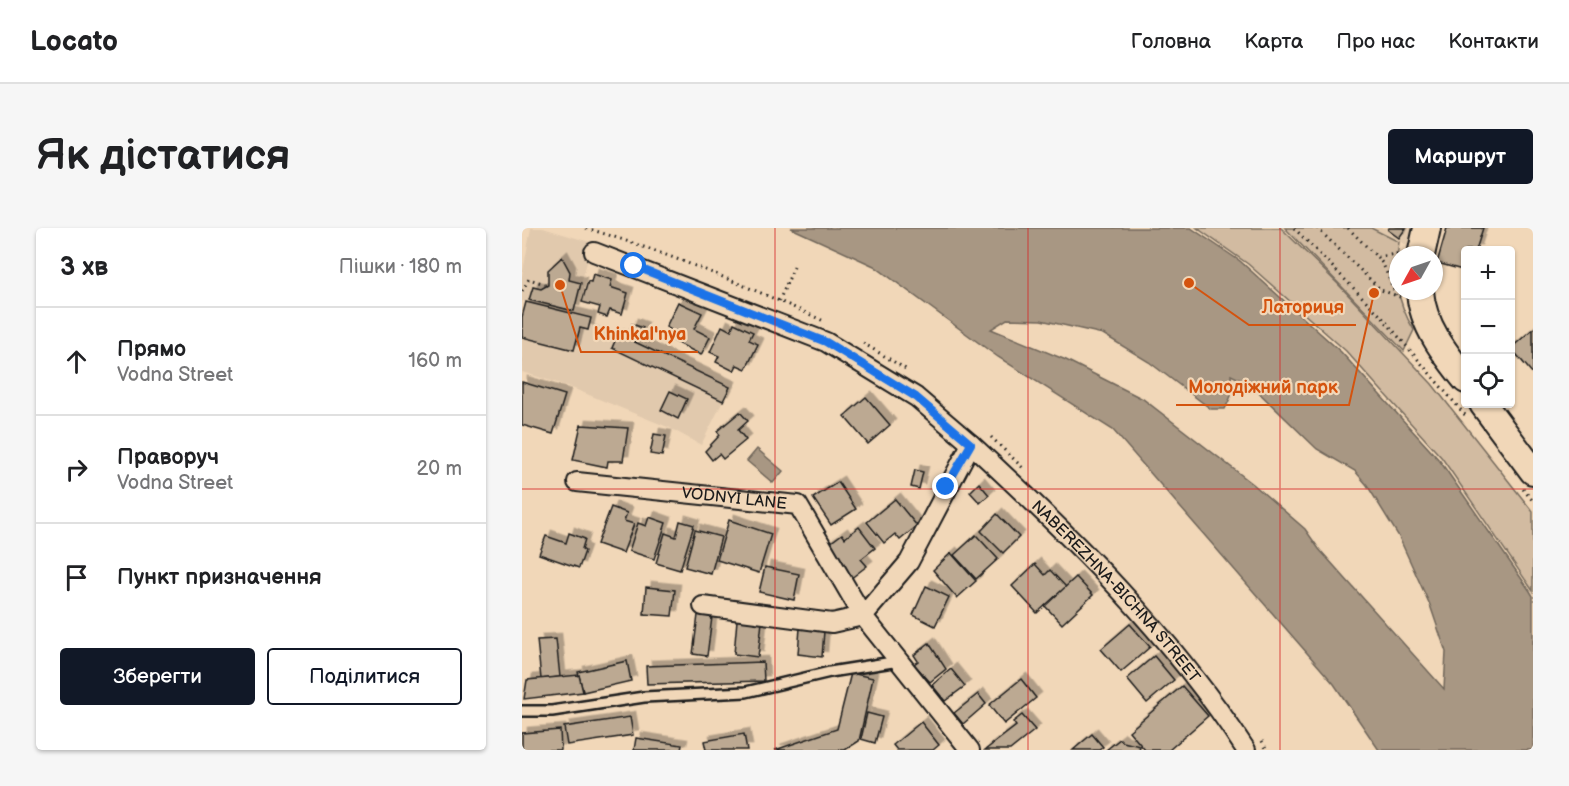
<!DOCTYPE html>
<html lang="uk">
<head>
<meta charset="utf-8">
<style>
  body { margin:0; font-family:"Balsamiq Sans",sans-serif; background:#f6f6f6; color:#202124 }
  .controls { position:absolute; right:18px; top:18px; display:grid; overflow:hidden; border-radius:6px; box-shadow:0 2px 4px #0004 }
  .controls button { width:54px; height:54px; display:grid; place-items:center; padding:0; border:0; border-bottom:2px solid #e0e0e0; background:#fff; color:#202124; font:30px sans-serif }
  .compass { position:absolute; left:867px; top:18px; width:54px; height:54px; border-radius:50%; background:#fff; box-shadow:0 2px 4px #0004; rotate:230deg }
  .stop { position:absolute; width:18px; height:18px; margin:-14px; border:4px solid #1a73e8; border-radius:50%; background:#fff }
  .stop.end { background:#1a73e8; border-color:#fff; box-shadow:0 2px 6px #0008 }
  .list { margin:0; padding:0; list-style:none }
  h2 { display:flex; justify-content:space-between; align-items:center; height:78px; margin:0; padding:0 24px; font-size:26px }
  h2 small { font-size:20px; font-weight:400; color:#757577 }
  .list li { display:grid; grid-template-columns:39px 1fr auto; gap:18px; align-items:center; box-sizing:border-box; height:108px; padding:0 24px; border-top:2px solid #e0e0e0 }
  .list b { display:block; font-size:22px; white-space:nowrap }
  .list p { margin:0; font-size:20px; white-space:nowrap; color:#757577 }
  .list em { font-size:20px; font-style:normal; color:#757577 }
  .actions { display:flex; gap:12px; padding:18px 24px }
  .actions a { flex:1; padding:14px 0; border:2px solid #111827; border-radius:6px; text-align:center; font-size:21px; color:#111827 }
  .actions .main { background:#111827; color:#fff }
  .icon { flex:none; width:33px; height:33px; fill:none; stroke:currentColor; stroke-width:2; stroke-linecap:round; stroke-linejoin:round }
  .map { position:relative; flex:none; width:1011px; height:522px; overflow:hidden; border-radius:6px }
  header { display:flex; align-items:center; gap:36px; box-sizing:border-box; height:84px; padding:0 30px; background:#fff; border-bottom:2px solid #e0e0e0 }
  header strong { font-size:28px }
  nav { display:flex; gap:33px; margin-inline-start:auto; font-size:21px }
  .intro { display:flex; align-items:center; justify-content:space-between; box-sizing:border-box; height:144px; padding:0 36px }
  h1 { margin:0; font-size:42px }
  .button { padding:15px 27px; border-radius:6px; background:#111827; color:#fff; font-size:21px; font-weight:700 }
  main { display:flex; gap:36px; padding:0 36px }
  aside { flex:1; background:#fff; border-radius:6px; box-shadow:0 2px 4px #0004 }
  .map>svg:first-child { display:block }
</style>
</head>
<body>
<header>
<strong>Locato</strong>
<nav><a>Головна</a><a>Карта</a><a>Про нас</a><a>Контакти</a></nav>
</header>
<div class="intro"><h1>Як дістатися</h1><a class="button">Маршрут</a></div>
<main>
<aside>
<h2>3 хв<small>Пішки · 180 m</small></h2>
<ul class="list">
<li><svg class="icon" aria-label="ahead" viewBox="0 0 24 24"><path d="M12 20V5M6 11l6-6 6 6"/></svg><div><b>Прямо</b><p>Vodna Street</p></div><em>160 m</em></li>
<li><svg class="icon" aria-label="right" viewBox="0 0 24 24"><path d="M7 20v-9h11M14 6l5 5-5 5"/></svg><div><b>Праворуч</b><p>Vodna Street</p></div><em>20 m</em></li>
<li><svg class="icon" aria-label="arrive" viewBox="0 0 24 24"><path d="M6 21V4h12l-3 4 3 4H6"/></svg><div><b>Пункт призначення</b></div></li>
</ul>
<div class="actions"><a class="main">Зберегти</a><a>Поділитися</a></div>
</aside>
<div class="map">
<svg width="1011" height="522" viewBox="0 0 1011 522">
  <defs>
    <filter id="shadow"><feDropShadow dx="5.5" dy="-5.5" stdDeviation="0" flood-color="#0004"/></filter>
  </defs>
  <rect width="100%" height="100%" fill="#f1d7b8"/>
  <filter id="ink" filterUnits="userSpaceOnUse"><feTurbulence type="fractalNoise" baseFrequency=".0167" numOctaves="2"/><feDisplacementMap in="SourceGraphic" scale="12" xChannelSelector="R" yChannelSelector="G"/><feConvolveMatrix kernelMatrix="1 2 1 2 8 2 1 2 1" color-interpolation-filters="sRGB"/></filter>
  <g filter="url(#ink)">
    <g fill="#e1c9ad">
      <path d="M 9,0 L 21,0 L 74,16 L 69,32 L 65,34 L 51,85 L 69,90 L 69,94 L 208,159 L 179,217 L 148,200 L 45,158 L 0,144 L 0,89 L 4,74 L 0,73 L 0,49 Z"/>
      <path d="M 849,0 L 896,0 L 889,19 Z"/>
    </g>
    <g fill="#d2bba1" stroke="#776c5e" stroke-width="1.5">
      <path d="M 675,0 L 759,0 L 816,56 L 910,156 L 1011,284 L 1011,363 L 920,230 L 824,123 L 726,36 Z"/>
      <path d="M 763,0 L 849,0 L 877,14 C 872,48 874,73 892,102 L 882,123 Z"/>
    </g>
    <g fill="#a89783" stroke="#70665a" stroke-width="1.5" fill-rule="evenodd">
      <path d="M 269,0 L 669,0 L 718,33 L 819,124 L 918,233 L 1008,363 L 1011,368 L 1011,522 L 857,522 L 812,456 L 591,202 L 476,129 L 352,38 ZM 485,91 L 519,92 L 581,106 L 627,134 L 689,181 L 703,181 L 709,168 L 709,147 L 728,156 L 795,221 L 833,243 L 845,257 L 876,307 L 908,377 L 924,424 L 922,461 L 797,321 L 783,301 L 731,256 L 621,171 L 544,132 L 469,101 Z"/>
      <path d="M 235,221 L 261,243 L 251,255 L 225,233 Z"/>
    </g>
    <g fill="#bca992" stroke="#1c1c1c" stroke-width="1.5" filter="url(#shadow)">
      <path d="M 867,0 L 884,0 L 877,10 L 866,2 Z"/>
      <path d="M 925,0 L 961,0 L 954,22 L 944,22 L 944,43 L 915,35 Z"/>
      <path d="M 40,29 L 48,44 L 47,52 L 59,55 L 52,83 L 7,72 L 11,59 L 19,61 L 26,57 L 26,42 Z"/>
      <path d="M 71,46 L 90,52 L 88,59 L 106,65 L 100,86 L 88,82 L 85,89 L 76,86 L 78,79 L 60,74 L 66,53 L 69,54 Z"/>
      <path d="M 4,74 L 69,90 L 66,102 L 58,100 L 52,122 L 0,109 L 0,89 Z"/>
      <path d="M 156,74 L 180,85 L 172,101 L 188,109 L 179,127 L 148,111 L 152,104 L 144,99 Z"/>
      <path d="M 212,95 L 231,104 L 227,112 L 236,116 L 224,141 L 215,137 L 212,143 L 194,134 L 197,128 L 188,124 L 200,98 L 209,103 Z"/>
      <path d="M 110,96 L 121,100 L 114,114 L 104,110 Z"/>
      <path d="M 1011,101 L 1011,146 L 989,120 Z"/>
      <path d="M 96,106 L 208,159 L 201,173 L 90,120 Z"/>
      <path d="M 0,154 L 43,167 L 31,206 L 0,197 Z"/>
      <path d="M 148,163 L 165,171 L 156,191 L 139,182 Z"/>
      <path d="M 344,169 L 368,197 L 346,216 L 322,188 Z"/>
      <path d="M 218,184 L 226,193 L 216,202 L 224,212 L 201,231 L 197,226 L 190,232 L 183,223 L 198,207 L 195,203 Z"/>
      <path d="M 59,197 L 106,200 L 101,233 L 86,233 L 85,239 L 51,232 Z"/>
      <path d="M 132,206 L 144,208 L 140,228 L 128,226 Z"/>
      <path d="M 393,242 L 401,244 L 397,261 L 389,259 Z"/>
      <path d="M 316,254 L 334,281 L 309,297 L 291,270 Z"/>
      <path d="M 457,255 L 467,267 L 458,275 L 448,264 Z"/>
      <path d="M 373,271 L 395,298 L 378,312 L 373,306 L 362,315 L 345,294 Z"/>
      <path d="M 89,279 L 105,285 L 102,293 L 112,296 L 101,325 L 75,316 Z"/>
      <path d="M 475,286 L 497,309 L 481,325 L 459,303 Z"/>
      <path d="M 127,289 L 144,295 L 132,331 L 107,323 L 116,295 L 124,298 Z"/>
      <path d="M 207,292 L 249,306 L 237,345 L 195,332 Z"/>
      <path d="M 158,293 L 172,297 L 158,342 L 134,335 L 143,305 L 154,309 Z"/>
      <path d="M 337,299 L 353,320 L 339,331 L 345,338 L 328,351 L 304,318 L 320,306 L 323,310 Z"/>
      <path d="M 173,302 L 199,309 L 189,346 L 163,339 Z"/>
      <path d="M 47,305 L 63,311 L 60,321 L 63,323 L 57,340 L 17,326 L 24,308 L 44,315 Z"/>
      <path d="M 454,307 L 476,331 L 454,351 L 432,327 Z"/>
      <path d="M 429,325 L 454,353 L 435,370 L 411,342 Z"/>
      <path d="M 513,336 L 523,347 L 528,342 L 544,359 L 515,385 L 490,358 Z"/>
      <path d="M 243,339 L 277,346 L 272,372 L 237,364 Z"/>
      <path d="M 554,349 L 571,367 L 540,396 L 523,378 Z"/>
      <path d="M 404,358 L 427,369 L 413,398 L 391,387 Z"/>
      <path d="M 124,359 L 153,362 L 150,388 L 122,386 Z"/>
      <path d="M 176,387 L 190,389 L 185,428 L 171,426 Z"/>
      <path d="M 215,392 L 240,394 L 236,429 L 212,426 Z"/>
      <path d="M 608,396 L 628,419 L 599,444 L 579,421 Z"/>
      <path d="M 278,400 L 302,403 L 300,429 L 276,426 Z"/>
      <path d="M 34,411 L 38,449 L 19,451 L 15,412 Z"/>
      <path d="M 407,415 L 424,441 L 408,454 L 392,436 L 396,433 L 392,427 Z"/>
      <path d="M 632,428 L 652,452 L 625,475 L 605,451 Z"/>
      <path d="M 105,433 L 109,453 L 61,464 L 56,444 Z"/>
      <path d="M 241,434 L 242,453 L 125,456 L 124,438 Z"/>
      <path d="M 429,441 L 443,458 L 423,473 L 410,457 Z"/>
      <path d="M 329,445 L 351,450 L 337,513 L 323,522 L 253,522 L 315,501 Z"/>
      <path d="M 57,447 L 61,464 L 2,471 L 5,452 Z"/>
      <path d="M 499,451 L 514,470 L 482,496 L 467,477 Z"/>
      <path d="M 660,458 L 686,488 L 647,522 L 623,522 L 607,503 Z"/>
      <path d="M 456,466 L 464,476 L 441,496 L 432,485 Z"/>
      <path d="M 345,485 L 360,489 L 353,515 L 339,511 Z"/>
      <path d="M 500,487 L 513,502 L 488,522 L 463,522 L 494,498 L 491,494 Z"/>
      <path d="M 108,489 L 111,507 L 45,517 L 42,499 Z"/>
      <path d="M 399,494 L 417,517 L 411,522 L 375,522 L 371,517 Z"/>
      <path d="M 38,502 L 39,522 L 0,522 L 0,505 Z"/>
      <path d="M 222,506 L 225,522 L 184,522 L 182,513 Z"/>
      <path d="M 570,506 L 581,519 L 577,522 L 551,522 Z"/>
      <path d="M 114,510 L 160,517 L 159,522 L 112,522 Z"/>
      <path d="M 598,511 L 601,514 L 618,518 L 617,522 L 584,522 Z"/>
    </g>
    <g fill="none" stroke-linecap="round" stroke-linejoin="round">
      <g stroke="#1c1c1c" stroke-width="14">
        <path id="lane" d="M 0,483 L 30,483 L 122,469 L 224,464 L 308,444 L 377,433"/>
      </g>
      <g stroke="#1c1c1c" stroke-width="22">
        <g id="street">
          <path d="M 72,24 L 304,114 L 394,169 L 449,216 L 387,334 L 341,388 L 448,522"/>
          <path id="s1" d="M 449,216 C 550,309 649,406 724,522"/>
          <path id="s2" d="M 55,254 L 276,277 L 341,388 L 310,395 L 181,378"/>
        </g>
      </g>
      <g stroke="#1c1c1c" stroke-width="30">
        <g id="secondary">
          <path d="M 899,27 L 905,0"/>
          <path d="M 898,63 C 900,97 924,127 944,152"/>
          <path d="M 961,176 L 1011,243"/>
        </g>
      </g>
      <g stroke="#1c1c1c" stroke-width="3" stroke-dasharray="1.5 4.5" stroke-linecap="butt">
        <path d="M 64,0 C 146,25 226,58 304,94"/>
        <path d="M 772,0 L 859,88 L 943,187"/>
        <path d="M 795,0 L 859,62 L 878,69"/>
        <path d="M 826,0 L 855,29 L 880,25"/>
        <path d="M 855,29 L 861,36 L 874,67"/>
        <path d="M 0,63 L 7,51 L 26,57"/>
        <path d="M 257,73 L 272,39"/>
        <path d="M 341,115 L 387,143"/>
        <path d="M 469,209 L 501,240"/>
        <path d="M 1001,261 L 1011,273"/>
        <path d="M 740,513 L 745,522"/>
      </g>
      <use href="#lane" stroke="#f1d7b8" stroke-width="9"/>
      <use href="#street" stroke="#f1d7b8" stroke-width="18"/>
      <use href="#secondary" stroke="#f1d7b8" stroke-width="26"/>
    </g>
  </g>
  <g fill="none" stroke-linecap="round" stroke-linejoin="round" filter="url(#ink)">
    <path stroke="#1a73e8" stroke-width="8" d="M 112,38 L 304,114 L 394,169 L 449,216 L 424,259"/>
  </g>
  <path fill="none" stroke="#d62828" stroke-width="1.5" stroke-opacity="0.55" d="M 253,0 L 253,522M 506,0 L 506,522M 758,0 L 758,522M 0,261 L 1011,261"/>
  <g text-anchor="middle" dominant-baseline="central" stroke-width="4.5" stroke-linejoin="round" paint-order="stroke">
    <g font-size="16" fill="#1c1c1c" stroke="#f1d7b8">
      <text stroke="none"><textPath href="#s2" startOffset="158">VODNYI LANE</textPath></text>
      <text stroke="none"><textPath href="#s1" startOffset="207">NABEREZHNA-BICHNA STREET</textPath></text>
    </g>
  </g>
  <path fill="none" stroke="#d4530e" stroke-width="2" d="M667 55L727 97H834M38 57L59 124H176M852 65L827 177H654"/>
  <g fill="#d4530e" stroke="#f1d7b8" stroke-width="2">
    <circle cx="667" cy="55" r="6"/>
    <circle cx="38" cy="57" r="6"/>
    <circle cx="852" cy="65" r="6"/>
  </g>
  <g font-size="18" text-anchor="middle" font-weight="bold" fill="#d4530e" stroke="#f1d7b8" stroke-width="4.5" stroke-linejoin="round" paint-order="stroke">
    <text x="781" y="85">Латориця</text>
    <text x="118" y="112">Khinkal'nya</text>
    <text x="741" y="165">Молодіжний парк</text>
  </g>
</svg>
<div class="controls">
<button>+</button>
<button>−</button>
<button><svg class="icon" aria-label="locate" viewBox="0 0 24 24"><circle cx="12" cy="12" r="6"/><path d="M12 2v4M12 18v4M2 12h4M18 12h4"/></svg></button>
</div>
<svg class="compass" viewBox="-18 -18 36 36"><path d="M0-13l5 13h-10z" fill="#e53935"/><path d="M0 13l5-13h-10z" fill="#757577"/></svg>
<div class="stop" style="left:112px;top:38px"></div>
<div class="stop end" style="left:424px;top:259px"></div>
</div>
</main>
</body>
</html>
